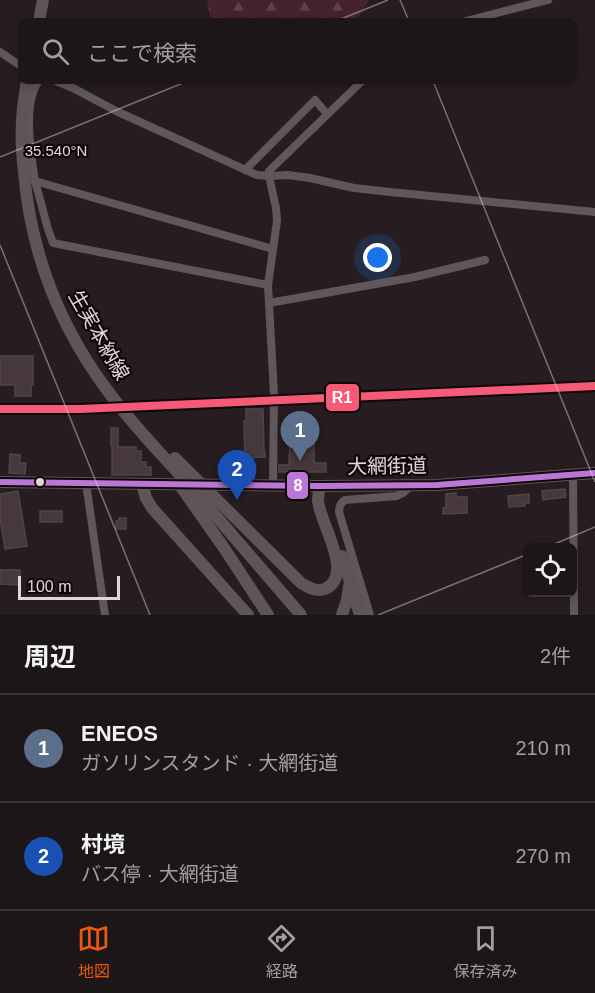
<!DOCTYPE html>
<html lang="ja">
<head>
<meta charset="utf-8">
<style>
  body { margin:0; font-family:Helvetica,"Noto Sans JP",sans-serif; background:#251f21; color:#f1f3f6 }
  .controls { position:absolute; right:18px; bottom:18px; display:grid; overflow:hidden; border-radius:9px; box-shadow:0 3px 9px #0003 }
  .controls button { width:54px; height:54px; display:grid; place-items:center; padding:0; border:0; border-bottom:2px solid #3b3537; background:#1d1618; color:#f1f3f6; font:30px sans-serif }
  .scale { position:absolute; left:18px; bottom:15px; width:102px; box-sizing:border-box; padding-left:6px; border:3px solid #e3d5d9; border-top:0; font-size:16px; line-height:21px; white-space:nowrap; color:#e3d5d9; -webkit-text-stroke:4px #0e0709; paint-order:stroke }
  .you { position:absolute; left:378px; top:258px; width:21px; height:21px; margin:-15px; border:4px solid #fff; border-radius:50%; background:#1a73e8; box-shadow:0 0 0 9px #1a73e833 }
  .badge { display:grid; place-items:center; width:39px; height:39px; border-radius:50%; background:#ea580c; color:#fff; font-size:20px; font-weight:700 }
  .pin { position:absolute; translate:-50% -50px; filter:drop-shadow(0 2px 3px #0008) }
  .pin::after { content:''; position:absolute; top:32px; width:21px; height:18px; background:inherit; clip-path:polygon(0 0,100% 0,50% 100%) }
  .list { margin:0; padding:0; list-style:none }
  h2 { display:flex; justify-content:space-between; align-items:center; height:78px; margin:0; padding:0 24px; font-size:26px }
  h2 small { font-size:20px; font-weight:400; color:#a09fa2 }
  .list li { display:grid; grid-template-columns:39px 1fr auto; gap:18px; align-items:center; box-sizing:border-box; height:108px; padding:0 24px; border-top:2px solid #3b3537 }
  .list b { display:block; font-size:22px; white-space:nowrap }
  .list p { margin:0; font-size:20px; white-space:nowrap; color:#a09fa2 }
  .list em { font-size:20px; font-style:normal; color:#a09fa2 }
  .icon { flex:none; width:33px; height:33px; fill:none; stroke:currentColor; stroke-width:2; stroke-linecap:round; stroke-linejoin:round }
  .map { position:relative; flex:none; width:595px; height:615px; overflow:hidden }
  .search { position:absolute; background:#1d1618; box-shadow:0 3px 9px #0003; left:18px; right:18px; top:18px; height:66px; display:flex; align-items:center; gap:15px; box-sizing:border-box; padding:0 21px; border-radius:9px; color:#a09fa2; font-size:22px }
  .sheet { height:294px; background:#1d1618 }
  nav { display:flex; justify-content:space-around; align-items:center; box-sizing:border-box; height:84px; border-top:2px solid #3b3537; background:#1d1618; font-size:16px; color:#a09fa2 }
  nav a { display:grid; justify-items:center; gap:3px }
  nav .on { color:#ea580c }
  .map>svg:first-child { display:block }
</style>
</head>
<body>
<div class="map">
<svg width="595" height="615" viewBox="0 0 595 615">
  <defs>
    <pattern id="forest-firs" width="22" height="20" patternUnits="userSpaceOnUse" patternTransform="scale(1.5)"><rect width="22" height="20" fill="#44222f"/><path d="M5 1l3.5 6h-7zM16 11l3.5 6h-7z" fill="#5f414d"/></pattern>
  </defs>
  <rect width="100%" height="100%" fill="#271d20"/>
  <path fill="url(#forest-firs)" d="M 207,0 L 369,0 L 356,21 L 253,21 L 250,20 L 211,21 Z"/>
  <g fill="#47383d" stroke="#4f4548" stroke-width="1.5">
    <path d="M 0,356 L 33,356 L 33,385 L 31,385 L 31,396 L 15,396 L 15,385 L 0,385 Z"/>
    <path d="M 246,409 L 263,409 L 264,452 L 265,452 L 265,457 L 245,458 L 244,421 L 246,421 Z"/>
    <path d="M 111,428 L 118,428 L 118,447 L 136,447 L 136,451 L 141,451 L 141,462 L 146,462 L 146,467 L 151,467 L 151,475 L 112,475 L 112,445 L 111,445 Z"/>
    <path d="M 290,436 L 314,436 L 314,463 L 326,463 L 326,472 L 279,472 L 279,465 L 289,465 Z"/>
    <path d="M 10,454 L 20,455 L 20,463 L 26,463 L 25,474 L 9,473 Z"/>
    <path d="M 565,489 L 566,497 L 543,500 L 542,491 Z"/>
    <path d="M 18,491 L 27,546 L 5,549 L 0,519 L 0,494 Z"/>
    <path d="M 456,493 L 456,497 L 467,497 L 467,513 L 443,514 L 443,508 L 446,508 L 446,494 Z"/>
    <path d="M 529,494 L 529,503 L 525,503 L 525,506 L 509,507 L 508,496 Z"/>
    <rect x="40" y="511" width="22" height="11"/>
    <path d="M 119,518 L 126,518 L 126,529 L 116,529 L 116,521 L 120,521 Z"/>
    <path d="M 0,570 L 20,570 L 20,585 L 0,584 Z"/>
  </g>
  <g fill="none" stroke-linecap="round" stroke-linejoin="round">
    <g stroke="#60575a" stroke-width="8">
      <path d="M 466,21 L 548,0"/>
      <path d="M 0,52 L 21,66"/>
      <path d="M 39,81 C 22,102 31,156 35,181 L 273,249"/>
      <path d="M 56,81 L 75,89 L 116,111 L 257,175 L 269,176 L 288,175 L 310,178 L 354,188 L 390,192 L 595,212"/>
      <path d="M 362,81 L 269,171 L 269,176 L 276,208 L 277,221 L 268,285 L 269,303 L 415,277 L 485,260"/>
      <path d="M 245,170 L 315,100 L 327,114"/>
      <path d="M 35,181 L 48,229 L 53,243 L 268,285"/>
      <path d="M 269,303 L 274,394 L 273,486"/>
      <path d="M 573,476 L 574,615"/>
      <path d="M 86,483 L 105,615"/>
      <path d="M 370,615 L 339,512 C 339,507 340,503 345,500 L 397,496 L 403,493 L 412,485"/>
    </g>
    <g stroke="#5f5457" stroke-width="12">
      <path d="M 39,21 L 43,0"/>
      <path d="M 27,81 C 25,94 22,108 22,122 C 21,138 22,155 24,172 C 31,255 59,327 110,394 C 133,425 159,452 185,480 C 224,525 262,570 301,615"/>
      <path d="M 175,458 L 301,583 C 309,588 318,593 327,588 C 354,572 319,522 318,500 C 318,496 319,491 320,486"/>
      <path d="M 0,482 L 320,486 L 437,485 L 595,473"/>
      <path d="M 142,484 L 146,498 L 152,508 L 248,615"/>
      <path d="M 179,484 L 224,548 L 268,615"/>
      <path d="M 342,556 L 360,615"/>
      <path d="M 342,615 L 347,600 L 349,586"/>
    </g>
    <g stroke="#0e0709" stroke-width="10">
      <path id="bus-1" d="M 0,482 L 320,486 L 437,485 L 595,473"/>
    </g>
    <use href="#bus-1" stroke="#ba77d6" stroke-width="6"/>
    <g stroke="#0e0709" stroke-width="12">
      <path id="rail-1" d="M 0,409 L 80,409 L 595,386"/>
    </g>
    <use href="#rail-1" stroke="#f75a77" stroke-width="8"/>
  </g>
  <path fill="none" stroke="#e3d5d9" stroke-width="1.5" stroke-opacity="0.45" d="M 400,0 L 409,21M 336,21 L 388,0M 433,81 L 595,482M 0,157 L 188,81M 0,245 L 150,615M 545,548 L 595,527M 378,615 L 528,554"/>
  <circle fill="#e3d5d9" stroke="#0e0709" stroke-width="2" cx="40" cy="482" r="5"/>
  <g text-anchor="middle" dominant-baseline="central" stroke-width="4.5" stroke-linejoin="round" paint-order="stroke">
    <g font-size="20" fill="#e3d5d9" stroke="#0e0709">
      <text transform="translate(99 335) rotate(60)">生実本納線</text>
      <text transform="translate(387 466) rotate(-1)">大網街道</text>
    </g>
  </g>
  <g font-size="15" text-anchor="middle" fill="#e3d5d9" stroke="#0e0709" stroke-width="4.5" stroke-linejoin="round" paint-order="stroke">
    <text x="56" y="156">35.540°N</text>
  </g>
  <g stroke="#0e0709" stroke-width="2">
    <rect x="325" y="383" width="35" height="29" rx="6" fill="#f75a77"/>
    <rect x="286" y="471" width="23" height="29" rx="6" fill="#ba77d6"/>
  </g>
  <g font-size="16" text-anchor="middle" font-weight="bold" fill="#fff">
    <text x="342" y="403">R1</text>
    <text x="298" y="491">8</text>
  </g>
</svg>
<div class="controls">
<button><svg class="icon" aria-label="locate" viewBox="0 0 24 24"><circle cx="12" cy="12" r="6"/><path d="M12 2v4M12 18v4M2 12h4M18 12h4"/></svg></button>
</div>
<div class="scale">100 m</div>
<div class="you"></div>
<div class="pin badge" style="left:300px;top:461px;background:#5c6f8a">1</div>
<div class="pin badge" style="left:237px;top:500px;background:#1a4fb4">2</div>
<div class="search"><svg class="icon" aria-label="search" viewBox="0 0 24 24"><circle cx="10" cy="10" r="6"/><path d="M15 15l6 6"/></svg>ここで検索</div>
</div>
<section class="sheet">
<h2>周辺<small>2件</small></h2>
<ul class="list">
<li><span class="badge" style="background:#5c6f8a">1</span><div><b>ENEOS</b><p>ガソリンスタンド · 大網街道</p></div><em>210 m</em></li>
<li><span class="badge" style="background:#1a4fb4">2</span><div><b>村境</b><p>バス停 · 大網街道</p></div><em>270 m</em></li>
</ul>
</section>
<nav>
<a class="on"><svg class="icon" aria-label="map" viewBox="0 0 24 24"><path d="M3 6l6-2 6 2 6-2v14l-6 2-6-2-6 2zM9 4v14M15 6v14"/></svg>地図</a>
<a><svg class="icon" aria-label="directions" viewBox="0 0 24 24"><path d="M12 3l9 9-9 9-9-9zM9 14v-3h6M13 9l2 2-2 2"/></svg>経路</a>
<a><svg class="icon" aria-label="saved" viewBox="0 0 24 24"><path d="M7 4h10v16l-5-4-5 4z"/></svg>保存済み</a>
</nav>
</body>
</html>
